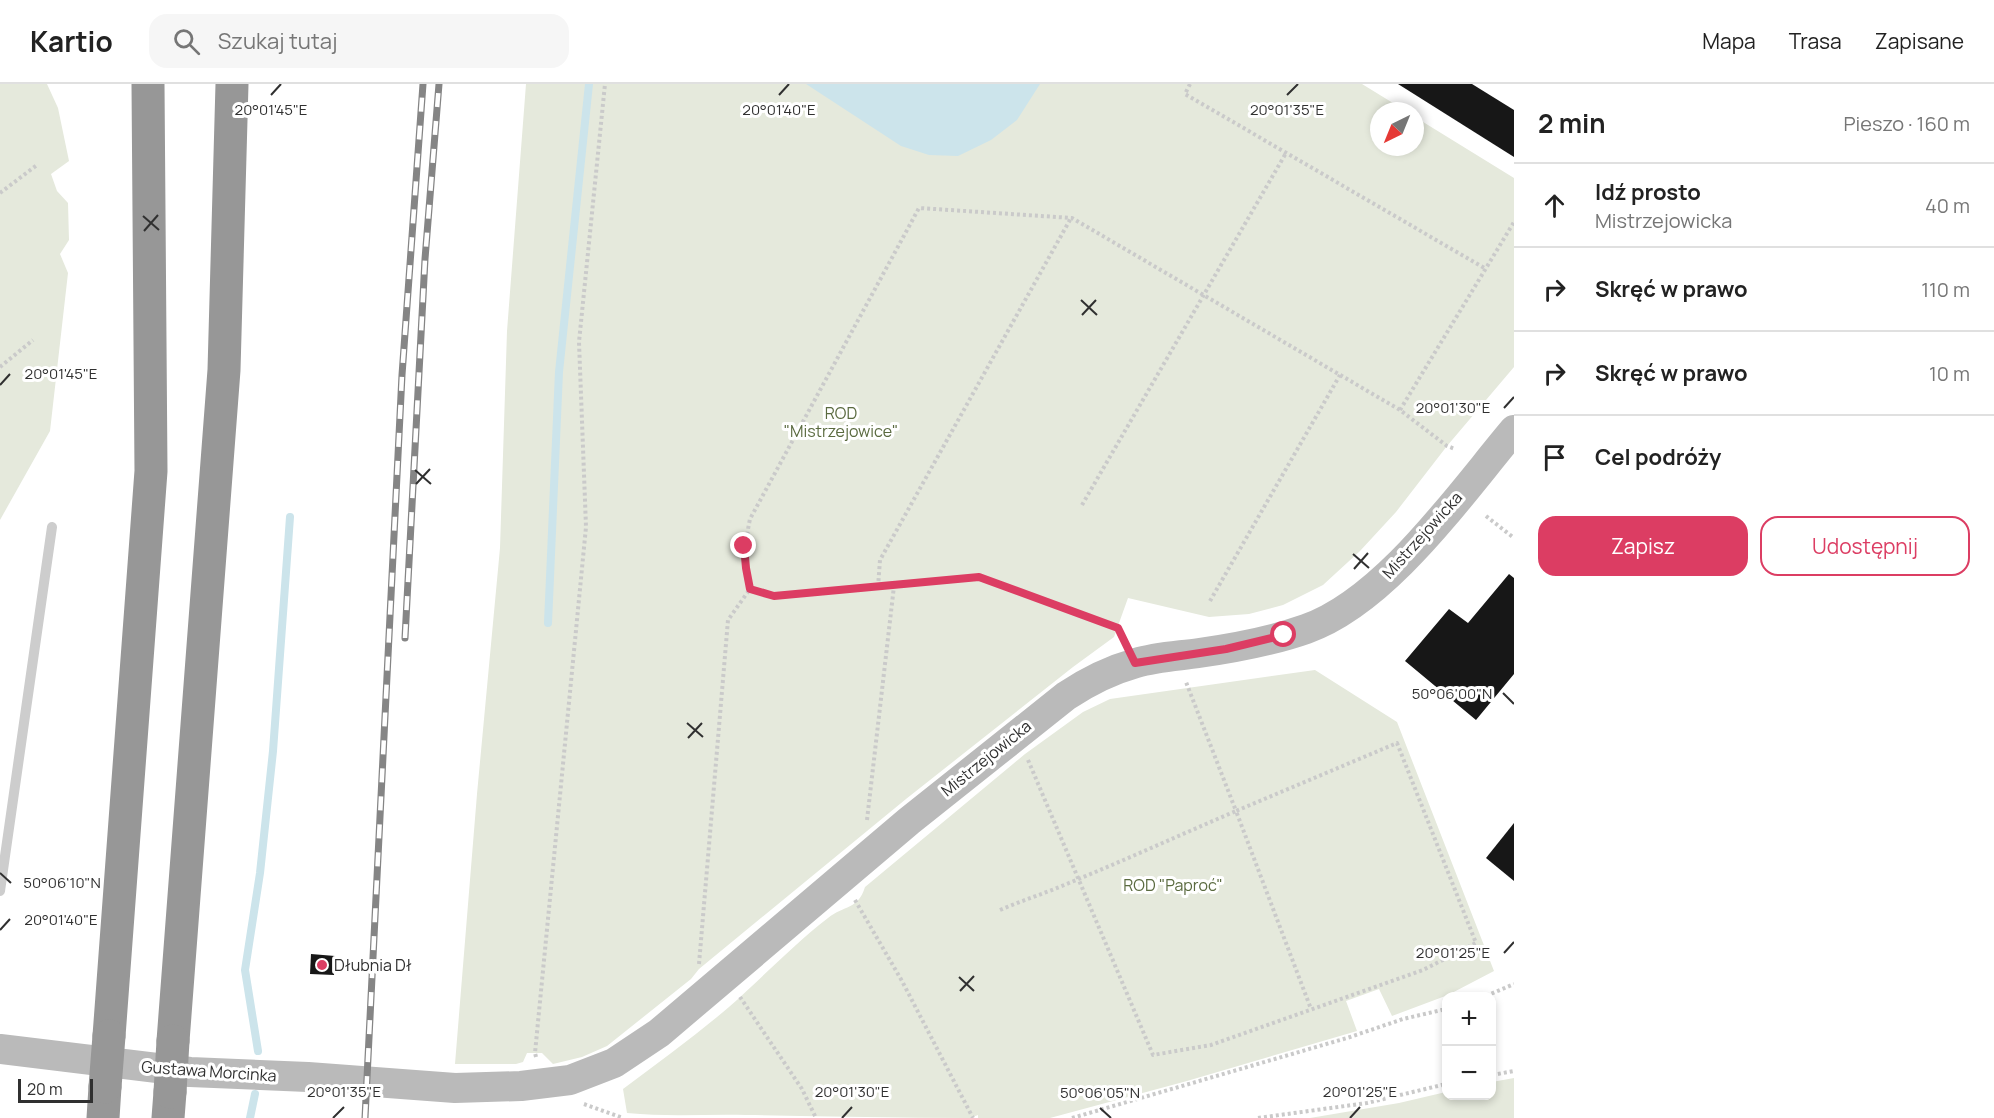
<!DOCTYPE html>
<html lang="pl">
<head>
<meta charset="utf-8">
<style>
  body { margin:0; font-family:Manrope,sans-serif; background:#f6f6f6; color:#222 }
  .controls { position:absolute; right:18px; bottom:18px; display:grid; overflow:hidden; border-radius:12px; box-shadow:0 3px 9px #0003 }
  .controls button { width:54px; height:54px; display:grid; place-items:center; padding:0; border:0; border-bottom:2px solid #e0e0e0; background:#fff; color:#222; font:30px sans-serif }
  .compass { position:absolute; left:1370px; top:18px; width:54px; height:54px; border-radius:50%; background:#fff; box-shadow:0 3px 9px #0003; rotate:223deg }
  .scale { position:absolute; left:18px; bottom:15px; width:75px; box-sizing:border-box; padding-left:6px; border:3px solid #303030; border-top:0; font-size:16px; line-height:21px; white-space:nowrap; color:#303030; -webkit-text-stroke:4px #fff; paint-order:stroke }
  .stop { position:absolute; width:18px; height:18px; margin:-14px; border:4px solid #dc3d63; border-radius:50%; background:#fff }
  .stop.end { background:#dc3d63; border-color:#fff; box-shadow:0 2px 6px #0008 }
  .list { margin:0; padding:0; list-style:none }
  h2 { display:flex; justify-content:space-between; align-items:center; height:78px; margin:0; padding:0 24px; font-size:26px }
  h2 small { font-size:20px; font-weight:400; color:#767676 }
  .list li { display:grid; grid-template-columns:39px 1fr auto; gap:18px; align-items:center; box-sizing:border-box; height:84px; padding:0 24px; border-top:2px solid #e0e0e0 }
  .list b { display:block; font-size:22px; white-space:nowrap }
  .list p { margin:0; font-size:20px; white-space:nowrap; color:#767676 }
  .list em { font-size:20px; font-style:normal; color:#767676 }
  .actions { display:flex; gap:12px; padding:18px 24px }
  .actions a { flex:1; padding:14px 0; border:2px solid #dc3d63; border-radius:18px; text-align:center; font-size:21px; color:#dc3d63 }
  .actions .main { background:#dc3d63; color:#fff }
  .icon { flex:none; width:33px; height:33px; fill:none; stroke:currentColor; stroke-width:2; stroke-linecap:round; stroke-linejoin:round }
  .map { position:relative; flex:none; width:1514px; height:1034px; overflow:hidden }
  header { display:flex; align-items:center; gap:36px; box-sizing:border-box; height:84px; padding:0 30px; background:#fff; border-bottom:2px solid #e0e0e0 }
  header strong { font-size:28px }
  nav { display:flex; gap:33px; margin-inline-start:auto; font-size:21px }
  .search { width:420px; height:54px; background:#f6f6f6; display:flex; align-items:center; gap:15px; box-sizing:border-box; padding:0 21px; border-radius:18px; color:#767676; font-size:22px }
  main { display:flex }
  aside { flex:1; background:#fff }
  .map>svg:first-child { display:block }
</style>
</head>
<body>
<header>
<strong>Kartio</strong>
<div class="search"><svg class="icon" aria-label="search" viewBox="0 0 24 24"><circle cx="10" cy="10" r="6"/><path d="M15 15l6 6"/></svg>Szukaj tutaj</div>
<nav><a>Mapa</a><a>Trasa</a><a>Zapisane</a></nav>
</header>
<main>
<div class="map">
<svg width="1514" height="1034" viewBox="0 0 1514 1034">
  <rect width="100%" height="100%" fill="#fff"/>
  <g fill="#e5e9dc">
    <path d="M 0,0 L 47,0 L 58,24 L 69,77 L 51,90 L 57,107 L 68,119 L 69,156 L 60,170 L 68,189 L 50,347 L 0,436 Z"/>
    <path d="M 526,0 L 1362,0 L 1406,27 L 1379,27 L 1379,63 L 1415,63 L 1415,33 L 1514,94 L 1514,283 L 1447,362 L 1396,428 L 1360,467 L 1323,501 L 1283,521 L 1249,530 L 1209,533 L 1128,514 L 1114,553 L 1073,583 L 906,715 L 699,885 L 691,895 L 607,962 L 582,973 L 553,980 L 542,969 L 527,969 L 523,978 L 516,980 L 455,980 L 477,710 L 500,464 L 507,247 Z"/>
    <path d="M 1315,586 L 1397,638 L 1494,887 L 1448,911 L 1392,932 L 1379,905 L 1346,917 L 1357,947 L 1187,997 L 1050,1034 L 978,1034 L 978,1031 L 970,1034 C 895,1034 821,1032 746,1031 C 707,1030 667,1033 627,1029 L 623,1005 C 659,978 695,952 729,923 C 762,894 793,861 828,834 C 844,821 858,826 865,803 L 1025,670 L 1083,628 L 1110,615 Z"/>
    <path d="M 1514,994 L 1514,1034 L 1310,1034 L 1399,1019 L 1446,1008 L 1446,1012 L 1492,1012 L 1492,998 Z"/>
  </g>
  <path fill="#cce4eb" d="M 806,0 L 1040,0 L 1017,36 L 991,56 L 958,72 L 929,71 L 901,62 Z"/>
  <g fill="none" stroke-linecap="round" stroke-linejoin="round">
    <g stroke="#cce4eb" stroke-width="8">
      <path d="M 548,539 L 559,288 L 589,0"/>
      <path d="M 258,967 L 245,886 L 260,789 L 273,667 L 290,433"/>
      <path d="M 250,1034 L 255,1010"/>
    </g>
  </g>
  <g fill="#171717">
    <path d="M 1398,0 L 1472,0 L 1514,26 L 1514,73 Z"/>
    <path d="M 1509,490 L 1514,494 L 1514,590 L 1476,636 L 1405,577 L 1449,525 L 1468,539 Z"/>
    <path d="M 1514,739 L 1514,797 L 1486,774 Z"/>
    <path d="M 311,870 L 335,872 L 334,891 L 310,890 Z"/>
  </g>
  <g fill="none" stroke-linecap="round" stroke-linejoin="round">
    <g stroke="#cacaca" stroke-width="4" stroke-dasharray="3 3" stroke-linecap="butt">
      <path d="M 1190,0 L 1185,10 L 1486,185"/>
      <path d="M 0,109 L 37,81"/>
      <path d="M 0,283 L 33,256"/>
      <path d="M 1400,326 L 1514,138"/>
      <path d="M 1082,421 L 1286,69"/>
      <path d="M 1486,432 L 1514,454"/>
      <path d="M 878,503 L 880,476 L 1071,134"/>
      <path d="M 750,505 L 774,512 L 979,493 L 1117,544 L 1124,556"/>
      <path d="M 1210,517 L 1340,291"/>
      <path d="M 1028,676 L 1153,971 L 1211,961 L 1423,886 L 1476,859 L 1397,659 L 1236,727 L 1186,598"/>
      <path d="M 867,736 L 894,502"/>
      <path d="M 855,816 L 902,897 L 973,1034"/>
      <path d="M 1000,826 C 1023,816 1046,809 1069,799 C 1125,776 1180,751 1236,727 L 1311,925"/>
      <path d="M 699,880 L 728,536 L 750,505 C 744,476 744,464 750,435 L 919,124 L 1072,134 L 1400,326 L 1447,362 L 1455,365"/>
      <path d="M 1486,912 L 1514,900"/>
      <path d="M 740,913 L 802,1005 L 816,1034"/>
      <path d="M 536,973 L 535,969 L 586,443 L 579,258 L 605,0"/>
      <path d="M 1492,991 L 1514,987"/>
      <path d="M 584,1020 L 623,1034"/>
      <path d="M 1072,1034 L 1347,954 L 1403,935 L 1446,925"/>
      <path d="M 1258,1034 L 1367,1019 L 1446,1000"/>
    </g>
    <path stroke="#cdcdcd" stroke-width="10" d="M 0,807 L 52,443"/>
    <path stroke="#bababa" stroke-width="30" d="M 0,965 L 190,988 L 308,993 L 455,1004 L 521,1002 L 570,996 L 614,979 L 659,949 L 909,737 L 1066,612 C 1087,598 1111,586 1136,579 C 1156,573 1178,572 1199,569 C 1234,564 1272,557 1306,545 C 1386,517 1460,410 1514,346"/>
    <g stroke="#979797" stroke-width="33">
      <path d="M 109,952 L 151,387 L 148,0"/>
      <path d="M 173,957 L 224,286 L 232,0"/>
      <path d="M 103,1034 L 105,1003"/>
      <path d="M 168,1034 L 170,1008"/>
    </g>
    <g stroke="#858585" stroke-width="7">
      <g id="rail">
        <path d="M 405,554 L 425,175 L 439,0"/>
        <path d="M 365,1034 L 402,291 L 423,0"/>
      </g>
    </g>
    <use href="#rail" stroke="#fff" stroke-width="4.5" stroke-dasharray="14" stroke-linecap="butt"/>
    <g stroke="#979797" stroke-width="33">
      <path d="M 105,1003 L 109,952"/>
      <path d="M 170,1008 L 173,957"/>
    </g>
  </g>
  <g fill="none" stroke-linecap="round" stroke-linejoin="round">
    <path stroke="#dc3d63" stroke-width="8" d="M 744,462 L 746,484 L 750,505 L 774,512 L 979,493 L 1118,544 L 1135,579 L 1226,565 L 1284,551"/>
  </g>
  <path fill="none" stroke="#303030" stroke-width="2" d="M 271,11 L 281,0M 779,11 L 789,0M 1287,11 L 1298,0M 143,132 L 159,146M 144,147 L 158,131M 1081,216 L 1097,231M 1082,231 L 1096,216M 0,301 L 10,290M 1504,324 L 1514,313M 415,386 L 431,400M 416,400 L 430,385M 1353,470 L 1369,484M 1354,485 L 1368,469M 1503,609 L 1514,620M 687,639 L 703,653M 688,654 L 702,639M 0,789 L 11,799M 0,846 L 10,835M 1504,869 L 1514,858M 959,893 L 974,907M 960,907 L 974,892M 1100,1024 L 1111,1034M 333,1034 L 344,1023M 842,1034 L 852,1023M 1350,1034 L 1360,1023"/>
  <circle fill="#dc3d63" stroke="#fff" stroke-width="2" cx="322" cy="881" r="6"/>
  <g text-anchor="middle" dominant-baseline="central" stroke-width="6" stroke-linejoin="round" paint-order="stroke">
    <g font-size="16" fill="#5a6a3f" stroke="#fff">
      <text x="841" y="329">ROD<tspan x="841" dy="18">"Mistrzejowice"</tspan></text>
      <text x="1173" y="801">ROD "Paproć"</text>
    </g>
    <g font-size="16" fill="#303030" stroke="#fff">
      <text transform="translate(1422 451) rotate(-48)">Mistrzejowicka</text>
      <text transform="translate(986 674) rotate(-39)">Mistrzejowicka</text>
      <text transform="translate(209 987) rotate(4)">Gustawa Morcinka</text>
    </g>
    <g font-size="16" fill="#303030" stroke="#fff" text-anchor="start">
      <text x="334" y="881">Dłubnia Dł</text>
    </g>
  </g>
  <g font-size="15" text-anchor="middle" fill="#303030" stroke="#fff" stroke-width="6" stroke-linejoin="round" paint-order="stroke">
    <text x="271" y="31">20°01'45"E</text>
    <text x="779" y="31">20°01'40"E</text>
    <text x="1287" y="31">20°01'35"E</text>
    <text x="61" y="295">20°01'45"E</text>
    <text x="1453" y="329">20°01'30"E</text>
    <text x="1452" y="615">50°06'00"N</text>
    <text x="62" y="804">50°06'10"N</text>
    <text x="61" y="841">20°01'40"E</text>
    <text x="1453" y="874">20°01'25"E</text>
    <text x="344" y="1013">20°01'35"E</text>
    <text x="852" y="1013">20°01'30"E</text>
    <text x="1360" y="1013">20°01'25"E</text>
    <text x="1100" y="1014">50°06'05"N</text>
  </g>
</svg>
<div class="controls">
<button>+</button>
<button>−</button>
</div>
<svg class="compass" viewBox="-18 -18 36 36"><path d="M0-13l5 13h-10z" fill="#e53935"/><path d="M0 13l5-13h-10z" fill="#767676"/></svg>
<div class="scale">20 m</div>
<div class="stop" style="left:1284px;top:551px"></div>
<div class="stop end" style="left:744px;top:462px"></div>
</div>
<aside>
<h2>2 min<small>Pieszo · 160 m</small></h2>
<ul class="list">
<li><svg class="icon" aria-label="ahead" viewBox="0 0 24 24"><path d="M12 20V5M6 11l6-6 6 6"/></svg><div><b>Idź prosto</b><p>Mistrzejowicka</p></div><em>40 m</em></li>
<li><svg class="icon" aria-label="right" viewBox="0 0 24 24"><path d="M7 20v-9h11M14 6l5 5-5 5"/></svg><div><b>Skręć w prawo</b></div><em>110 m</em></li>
<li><svg class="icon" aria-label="right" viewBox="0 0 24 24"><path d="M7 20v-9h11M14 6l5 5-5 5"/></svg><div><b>Skręć w prawo</b></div><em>10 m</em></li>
<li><svg class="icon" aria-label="arrive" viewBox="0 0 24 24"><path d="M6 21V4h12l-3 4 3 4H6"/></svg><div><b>Cel podróży</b></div></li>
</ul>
<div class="actions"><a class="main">Zapisz</a><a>Udostępnij</a></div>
</aside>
</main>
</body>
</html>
